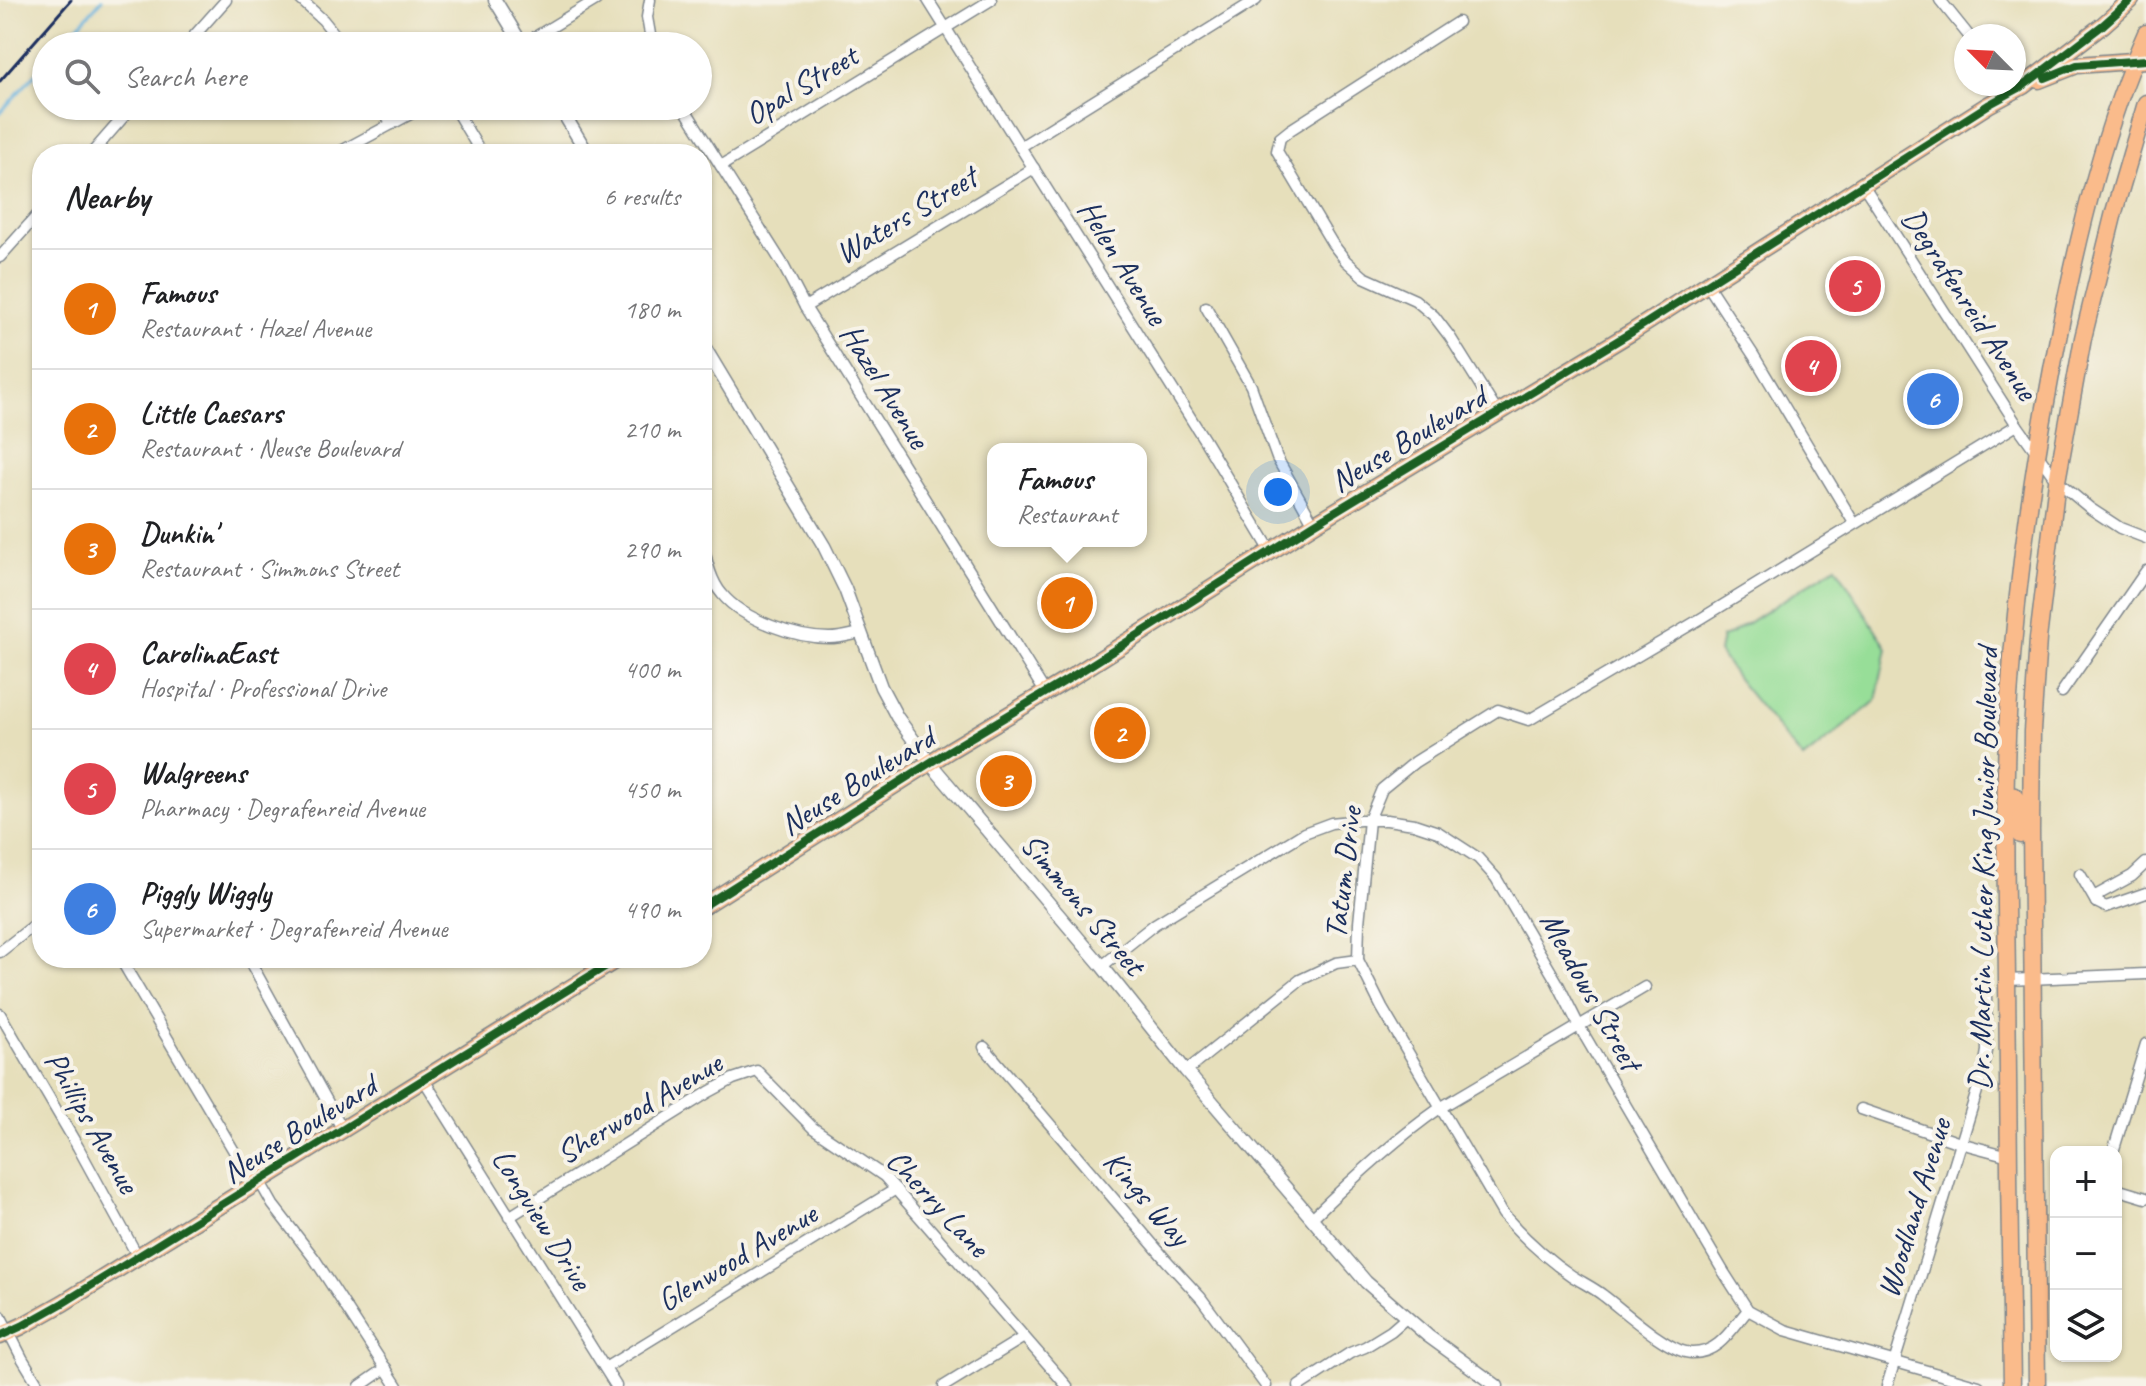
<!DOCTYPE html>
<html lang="en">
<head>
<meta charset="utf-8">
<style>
  body { margin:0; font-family:Caveat,sans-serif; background:#f2f2f2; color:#202124 }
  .controls { position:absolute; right:24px; bottom:24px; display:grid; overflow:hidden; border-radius:16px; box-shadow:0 2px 6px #0004 }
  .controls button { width:72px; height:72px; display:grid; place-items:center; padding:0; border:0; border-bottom:2px solid #e0e0e0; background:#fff; color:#202124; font:40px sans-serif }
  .compass { position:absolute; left:1954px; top:24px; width:72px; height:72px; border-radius:50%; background:#fff; box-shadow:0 2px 6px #0004; rotate:294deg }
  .you { position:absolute; left:1278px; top:492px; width:28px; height:28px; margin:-20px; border:6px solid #fff; border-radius:50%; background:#1a73e8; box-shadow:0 0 0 12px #1a73e833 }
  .badge { display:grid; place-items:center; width:52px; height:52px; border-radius:50%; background:#1f6fb2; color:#fff; font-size:26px; font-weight:700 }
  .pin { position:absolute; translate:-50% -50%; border:4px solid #fff; box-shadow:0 2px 8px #0006 }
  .popup { position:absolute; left:987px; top:443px; width:160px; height:104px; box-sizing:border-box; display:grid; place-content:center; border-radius:16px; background:#fff; filter:drop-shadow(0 2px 6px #0005); font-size:26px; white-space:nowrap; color:#757577 }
  .popup b { font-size:30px; color:#202124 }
  .popup::after { content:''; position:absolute; left:50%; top:100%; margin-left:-16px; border:16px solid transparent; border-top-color:#fff }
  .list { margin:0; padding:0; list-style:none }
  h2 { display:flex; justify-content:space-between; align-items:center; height:104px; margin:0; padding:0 32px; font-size:34px }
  h2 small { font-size:26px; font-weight:400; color:#757577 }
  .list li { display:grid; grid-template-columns:52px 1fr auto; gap:24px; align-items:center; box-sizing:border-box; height:120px; padding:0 32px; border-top:2px solid #e0e0e0 }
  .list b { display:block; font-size:30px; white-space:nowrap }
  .list p { margin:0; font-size:26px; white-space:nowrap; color:#757577 }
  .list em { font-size:26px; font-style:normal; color:#757577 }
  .icon { flex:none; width:44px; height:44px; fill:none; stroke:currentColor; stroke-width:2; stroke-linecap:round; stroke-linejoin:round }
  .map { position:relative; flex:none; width:2146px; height:1386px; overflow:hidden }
  .search { position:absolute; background:#fff; box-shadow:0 2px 6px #0004; left:32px; top:32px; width:680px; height:88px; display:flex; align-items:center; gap:20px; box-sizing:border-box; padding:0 28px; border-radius:44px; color:#757577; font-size:30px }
  .panel { position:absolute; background:#fff; box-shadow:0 2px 6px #0004; left:32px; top:144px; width:680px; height:824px; border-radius:32px }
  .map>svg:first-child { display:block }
</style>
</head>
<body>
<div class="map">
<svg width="2146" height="1386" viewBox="0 0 2146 1386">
  <rect width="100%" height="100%" fill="#f7f3e8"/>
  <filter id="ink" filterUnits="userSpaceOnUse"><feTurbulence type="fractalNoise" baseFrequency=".0125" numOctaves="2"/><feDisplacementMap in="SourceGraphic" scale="16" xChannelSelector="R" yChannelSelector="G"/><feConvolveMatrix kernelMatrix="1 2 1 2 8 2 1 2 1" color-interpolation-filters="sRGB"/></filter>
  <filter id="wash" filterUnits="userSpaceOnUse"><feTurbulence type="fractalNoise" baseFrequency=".006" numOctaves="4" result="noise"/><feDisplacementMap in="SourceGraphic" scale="32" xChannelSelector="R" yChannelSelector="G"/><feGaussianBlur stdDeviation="1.8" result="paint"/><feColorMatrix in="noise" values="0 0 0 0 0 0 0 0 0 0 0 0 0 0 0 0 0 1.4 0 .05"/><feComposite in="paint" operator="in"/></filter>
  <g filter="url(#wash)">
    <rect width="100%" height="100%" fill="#e6dfbb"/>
    <path fill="#97de98" stroke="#59867b" stroke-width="2" d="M 1836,566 L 1887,648 L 1876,701 L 1803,759 L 1738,680 L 1719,652 L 1722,637 L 1731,634 Z"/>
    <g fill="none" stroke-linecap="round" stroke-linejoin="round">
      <g stroke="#64b1de" stroke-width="3">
        <path d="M 60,46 L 102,0"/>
        <path d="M 0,113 L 46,62"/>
      </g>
    </g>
  </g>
  <g filter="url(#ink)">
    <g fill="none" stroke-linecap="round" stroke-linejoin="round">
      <g stroke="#80878c" stroke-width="13">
        <g id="minor">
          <path d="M 301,0 L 323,20 L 344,46"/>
          <path d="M 650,0 L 647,17 L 652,46"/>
          <path d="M 928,0 L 1205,441 L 1272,553"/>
          <path d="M 1940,0 L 1969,36"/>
          <path d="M 1458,22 L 1290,130 L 1280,138 L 1277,151 L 1332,243 L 1346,261 L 1364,277 L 1415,300 L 1434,316 L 1450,337 L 1497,412"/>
          <path d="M 522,45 L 596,0"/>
          <path d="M 185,46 L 226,0"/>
          <path d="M 380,106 L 392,124"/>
          <path d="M 453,106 L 482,154"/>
          <path d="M 683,106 L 782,263 L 805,307 L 1045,692"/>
          <path d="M 1020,147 L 1256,0"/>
          <path d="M 91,154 L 133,106"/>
          <path d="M 336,154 L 425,106"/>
          <path d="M 721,166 L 991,0"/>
          <path d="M 1862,183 L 2017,425 L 2057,481 L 2091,509 L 2120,528 L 2146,538"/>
          <path d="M 0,257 L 42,210"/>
          <path d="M 1707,284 L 1754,356 L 1854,523"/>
          <path d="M 805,307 L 1034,168"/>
          <path d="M 1206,307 L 1251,386 L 1277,458 L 1314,524"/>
          <path d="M 702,541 C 706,558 710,580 722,594 C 743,620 796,638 829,638 C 840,638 850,635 860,633"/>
          <path d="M 2062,692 L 2146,571"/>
          <path d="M 2080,874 L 2096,902"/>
          <path d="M 2096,902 L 2099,894 L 2132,876 L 2146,863"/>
          <path d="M 2096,902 L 2106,907 L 2146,893"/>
          <path d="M 0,952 L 42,919"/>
          <path d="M 120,958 L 254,1185"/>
          <path d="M 248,958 L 343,1130"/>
          <path d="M 1102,966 L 1155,924 L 1304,833 L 1331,823 L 1360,820 L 1387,820 L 1414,824 L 1438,832 L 1478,858 L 1496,878 L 1557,982 L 1579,1026 L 1723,1271 L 1748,1310 L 1785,1330 L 1979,1386"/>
          <path d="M 2007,980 L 2146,974"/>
          <path d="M 0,1014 L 78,1147 L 138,1257"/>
          <path d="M 984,1047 L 1166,1260 L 1201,1298 L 1266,1386"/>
          <path d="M 1186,1071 L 1300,980 L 1336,963 L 1358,960"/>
          <path d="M 424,1080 L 616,1386"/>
          <path d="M 1861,1109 L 1960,1143 L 2009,1156"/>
          <path d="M 2113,1152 L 2146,1044"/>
          <path d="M 260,1182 L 273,1205 L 314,1258 L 397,1386"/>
          <path d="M 2116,1189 L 2146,1198"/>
          <path d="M 509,1217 L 709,1092 L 733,1079 L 757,1071 L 813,1128 L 884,1176 L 1067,1386"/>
          <path d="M 1312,1218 C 1352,1179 1394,1140 1440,1108 L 1645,987"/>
          <path d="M 1748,1310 C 1732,1328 1719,1354 1691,1353 C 1668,1352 1623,1310 1604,1296 C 1594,1288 1583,1283 1572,1276 C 1547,1259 1523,1237 1503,1214 L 1382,1008 L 1358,960 L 1359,923 L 1369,820 L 1382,789 L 1415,762 L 1498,710 L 1529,720 L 1702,618 L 2017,425"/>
          <path d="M 0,1315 L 22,1358 L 39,1386"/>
          <path d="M 605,1368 L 896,1189"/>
          <path d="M 360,1386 L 386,1368"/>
          <path d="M 944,1386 L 1024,1337"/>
          <path d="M 1299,1386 L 1350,1353 L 1365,1347 L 1391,1331 L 1406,1318"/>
          <path d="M 1887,1386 L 1984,1068 L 1987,1051 L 1986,997"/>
        </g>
      </g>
      <g stroke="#80878c" stroke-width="15">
        <g id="tertiary">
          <path d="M 495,0 L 523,46"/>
          <path d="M 559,106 L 588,154"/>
          <path d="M 702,343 L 824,546 L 845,589 L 881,687 L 897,717 L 930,763 L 1102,966 L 1186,1071 L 1366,1282 L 1428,1336 L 1497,1386"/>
        </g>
      </g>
      <g stroke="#80878c" stroke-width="19">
        <g id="primary">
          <path d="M 2039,80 L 2077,65 L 2146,60"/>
          <path d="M 2006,795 L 2015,796 L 2018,800 L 2020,835"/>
          <path d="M 702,907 L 950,750 L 1070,678 L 1314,524 L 1632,332 L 1988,105 L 2023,86 L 2103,25 L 2131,0"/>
          <path d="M 0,1336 L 22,1326 L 63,1303 L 619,958"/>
          <path d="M 2012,1386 C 2010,1251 2008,1115 2007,980 C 2006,886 2003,792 2009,698 C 2017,571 2036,447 2061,323 C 2081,225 2105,125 2146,33"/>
          <path d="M 2037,1386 L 2031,830 L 2032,731 L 2038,639 L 2057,481 L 2083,338 L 2114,212 L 2146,103"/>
        </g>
      </g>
      <use href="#minor" stroke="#fff" stroke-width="10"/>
      <use href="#tertiary" stroke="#fff" stroke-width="12"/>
      <use href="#primary" stroke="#fabb8b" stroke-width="16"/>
      <path stroke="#1b2f5e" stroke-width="3" d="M 0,81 L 71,0"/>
      <g stroke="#f7f3e8" stroke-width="13">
        <g id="cycleway">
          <path d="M 2045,78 L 2077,65 L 2146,60"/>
          <path d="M 702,907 L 950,750 L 1070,678 L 1314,524 L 1632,332 L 1988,105 L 2023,86 L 2103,25 L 2131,0"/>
          <path d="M 0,1336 L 22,1326 L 63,1303 L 619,958"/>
        </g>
      </g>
      <use href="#cycleway" stroke="#1b5e20" stroke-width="8"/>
    </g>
  </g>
  <g text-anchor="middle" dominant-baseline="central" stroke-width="8" stroke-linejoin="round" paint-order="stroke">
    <g font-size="32" fill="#1b2f5e" stroke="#f7f3e8">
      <text transform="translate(801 85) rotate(-31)">Opal Street</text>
      <text transform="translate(906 215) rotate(-31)">Waters Street</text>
      <text transform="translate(1123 262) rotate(58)">Helen Avenue</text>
      <text transform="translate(1970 304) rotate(57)">Degrafenreid Avenue</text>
      <text transform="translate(885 386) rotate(58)">Hazel Avenue</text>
      <text transform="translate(1408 439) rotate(-31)">Neuse Boulevard</text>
      <text transform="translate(857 781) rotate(-32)">Neuse Boulevard</text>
      <text transform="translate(1983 869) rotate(-89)">Dr. Martin Luther King Junior Boulevard</text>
      <text transform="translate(1343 873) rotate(-83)">Tatum Drive</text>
      <text transform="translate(1083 904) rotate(50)">Simmons Street</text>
      <text transform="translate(1591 991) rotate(61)">Meadows Street</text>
      <text transform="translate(639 1108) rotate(-31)">Sherwood Avenue</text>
      <text transform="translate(92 1122) rotate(60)">Phillips Avenue</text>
      <text transform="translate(299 1129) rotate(-32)">Neuse Boulevard</text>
      <text transform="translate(1147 1198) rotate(49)">Kings Way</text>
      <text transform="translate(938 1203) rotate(47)">Cherry Lane</text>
      <text transform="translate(1914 1208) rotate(-73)">Woodland Avenue</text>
      <text transform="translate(542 1219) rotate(58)">Longview Drive</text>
      <text transform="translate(737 1257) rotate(-31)">Glenwood Avenue</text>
    </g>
  </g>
</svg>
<div class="controls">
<button>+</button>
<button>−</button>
<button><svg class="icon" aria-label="layers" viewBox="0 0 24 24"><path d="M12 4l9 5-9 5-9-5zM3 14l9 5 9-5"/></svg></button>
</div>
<svg class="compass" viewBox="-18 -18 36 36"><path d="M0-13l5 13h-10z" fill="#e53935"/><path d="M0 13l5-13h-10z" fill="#757577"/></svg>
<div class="you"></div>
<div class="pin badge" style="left:1067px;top:603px;background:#e8710a">1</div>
<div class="popup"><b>Famous</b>Restaurant</div>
<div class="pin badge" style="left:1120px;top:733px;background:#e8710a">2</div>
<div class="pin badge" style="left:1006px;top:781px;background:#e8710a">3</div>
<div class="pin badge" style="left:1811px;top:366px;background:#e0444e">4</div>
<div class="pin badge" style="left:1855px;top:286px;background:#e0444e">5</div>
<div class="pin badge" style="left:1933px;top:399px;background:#3f7fe0">6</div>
<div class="search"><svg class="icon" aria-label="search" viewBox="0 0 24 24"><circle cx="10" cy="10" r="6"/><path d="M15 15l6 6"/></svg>Search here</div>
<section class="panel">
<h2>Nearby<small>6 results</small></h2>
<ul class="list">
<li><span class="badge" style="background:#e8710a">1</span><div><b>Famous</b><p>Restaurant · Hazel Avenue</p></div><em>180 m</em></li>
<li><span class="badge" style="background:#e8710a">2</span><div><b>Little Caesars</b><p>Restaurant · Neuse Boulevard</p></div><em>210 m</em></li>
<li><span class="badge" style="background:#e8710a">3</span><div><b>Dunkin'</b><p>Restaurant · Simmons Street</p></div><em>290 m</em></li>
<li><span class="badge" style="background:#e0444e">4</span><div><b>CarolinaEast</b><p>Hospital · Professional Drive</p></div><em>400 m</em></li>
<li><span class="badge" style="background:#e0444e">5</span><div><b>Walgreens</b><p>Pharmacy · Degrafenreid Avenue</p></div><em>450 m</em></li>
<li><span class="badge" style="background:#3f7fe0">6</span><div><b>Piggly Wiggly</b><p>Supermarket · Degrafenreid Avenue</p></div><em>490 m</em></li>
</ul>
</section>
</div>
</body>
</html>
